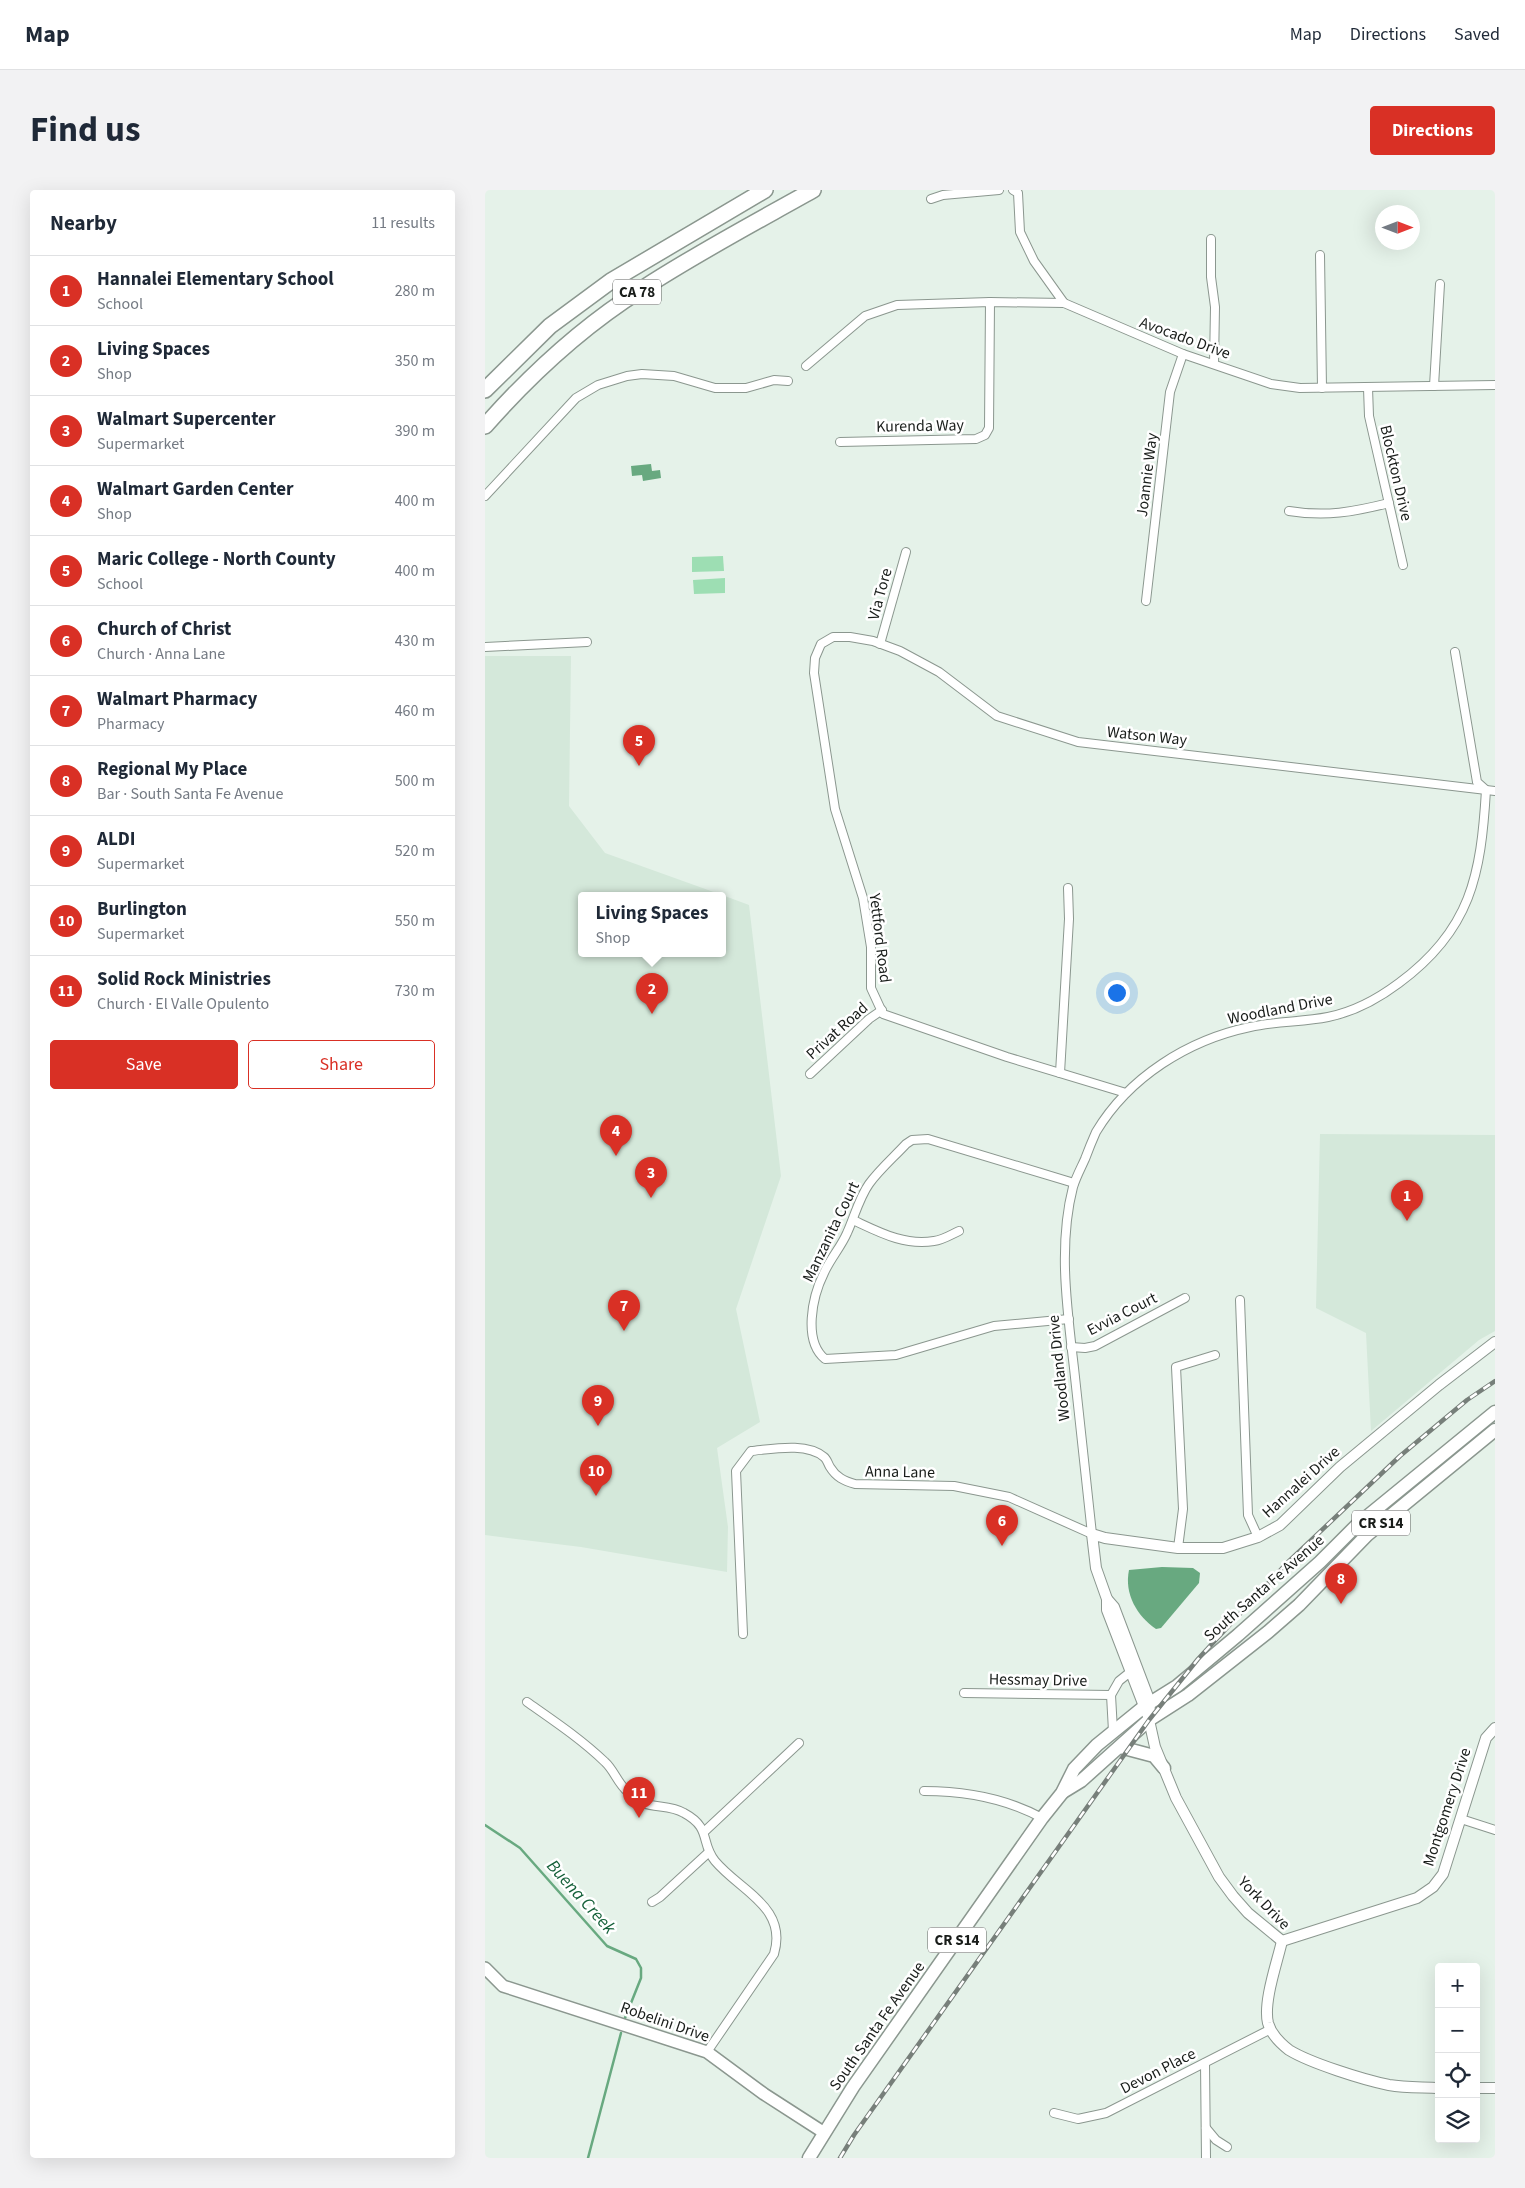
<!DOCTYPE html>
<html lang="en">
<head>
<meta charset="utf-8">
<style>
  body { margin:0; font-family:"Source Sans 3",sans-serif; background:#f2f2f3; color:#1f2937 }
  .controls { position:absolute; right:15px; bottom:15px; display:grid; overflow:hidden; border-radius:5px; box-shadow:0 5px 20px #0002 }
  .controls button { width:45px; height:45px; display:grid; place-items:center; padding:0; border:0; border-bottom:1px solid #e0e1e3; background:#fff; color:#1f2937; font:25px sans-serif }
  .compass { position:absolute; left:890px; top:15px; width:45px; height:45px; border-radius:50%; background:#fff; box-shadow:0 5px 20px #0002; rotate:90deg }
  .you { position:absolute; left:631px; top:802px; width:18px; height:18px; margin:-12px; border:4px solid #fff; border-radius:50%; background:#1a73e8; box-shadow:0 0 0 8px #1a73e833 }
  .badge { display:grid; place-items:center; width:32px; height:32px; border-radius:50%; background:#d93025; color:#fff; font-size:16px; font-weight:700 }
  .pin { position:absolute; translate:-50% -41px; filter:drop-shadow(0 1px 2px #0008) }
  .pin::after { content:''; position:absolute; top:26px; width:18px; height:15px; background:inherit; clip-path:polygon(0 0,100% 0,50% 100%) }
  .popup { position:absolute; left:93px; top:702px; width:148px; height:65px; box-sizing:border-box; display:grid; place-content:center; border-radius:5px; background:#fff; filter:drop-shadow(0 1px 4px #0005); font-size:16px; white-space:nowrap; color:#747a83 }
  .popup b { font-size:19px; color:#1f2937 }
  .popup::after { content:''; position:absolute; left:50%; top:100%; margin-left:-10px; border:10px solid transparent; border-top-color:#fff }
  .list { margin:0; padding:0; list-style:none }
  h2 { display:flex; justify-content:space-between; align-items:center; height:65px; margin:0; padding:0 20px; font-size:21px }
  h2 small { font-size:16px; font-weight:400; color:#747a83 }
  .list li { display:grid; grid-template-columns:32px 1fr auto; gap:15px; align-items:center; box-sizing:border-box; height:70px; padding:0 20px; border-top:1px solid #e0e1e3 }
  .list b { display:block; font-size:19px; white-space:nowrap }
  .list p { margin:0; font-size:16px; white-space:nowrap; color:#747a83 }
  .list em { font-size:16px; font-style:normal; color:#747a83 }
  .actions { display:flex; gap:10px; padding:15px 20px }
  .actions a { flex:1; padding:11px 0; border:1px solid #d93025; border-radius:5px; text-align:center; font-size:18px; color:#d93025 }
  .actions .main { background:#d93025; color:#fff }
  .icon { flex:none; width:28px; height:28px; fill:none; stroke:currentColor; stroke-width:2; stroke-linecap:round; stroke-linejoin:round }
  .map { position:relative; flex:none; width:1010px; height:1968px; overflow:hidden; border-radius:5px }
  header { display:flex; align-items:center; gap:30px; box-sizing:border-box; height:70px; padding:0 25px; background:#fff; border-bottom:1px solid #e0e1e3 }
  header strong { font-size:24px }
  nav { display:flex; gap:28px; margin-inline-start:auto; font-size:18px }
  .intro { display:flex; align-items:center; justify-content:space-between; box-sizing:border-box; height:120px; padding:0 30px }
  h1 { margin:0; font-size:35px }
  .button { padding:12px 22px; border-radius:5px; background:#d93025; color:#fff; font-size:18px; font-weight:700 }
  main { display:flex; gap:30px; padding:0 30px }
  aside { flex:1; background:#fff; border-radius:5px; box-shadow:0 5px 20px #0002 }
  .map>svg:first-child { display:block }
</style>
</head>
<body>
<header>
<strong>Map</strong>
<nav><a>Map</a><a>Directions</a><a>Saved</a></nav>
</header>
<div class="intro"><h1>Find us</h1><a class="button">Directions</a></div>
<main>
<aside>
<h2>Nearby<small>11 results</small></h2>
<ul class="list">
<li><span class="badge">1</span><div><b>Hannalei Elementary School</b><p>School</p></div><em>280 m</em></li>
<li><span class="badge">2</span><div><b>Living Spaces</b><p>Shop</p></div><em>350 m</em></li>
<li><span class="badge">3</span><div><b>Walmart Supercenter</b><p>Supermarket</p></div><em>390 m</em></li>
<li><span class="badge">4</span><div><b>Walmart Garden Center</b><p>Shop</p></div><em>400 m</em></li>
<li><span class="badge">5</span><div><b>Maric College - North County</b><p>School</p></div><em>400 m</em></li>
<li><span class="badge">6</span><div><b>Church of Christ</b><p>Church · Anna Lane</p></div><em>430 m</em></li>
<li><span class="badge">7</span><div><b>Walmart Pharmacy</b><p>Pharmacy</p></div><em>460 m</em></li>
<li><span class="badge">8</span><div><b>Regional My Place</b><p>Bar · South Santa Fe Avenue</p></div><em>500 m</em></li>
<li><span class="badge">9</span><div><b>ALDI</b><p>Supermarket</p></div><em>520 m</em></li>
<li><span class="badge">10</span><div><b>Burlington</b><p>Supermarket</p></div><em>550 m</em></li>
<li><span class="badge">11</span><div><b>Solid Rock Ministries</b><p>Church · El Valle Opulento</p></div><em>730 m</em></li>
</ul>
<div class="actions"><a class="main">Save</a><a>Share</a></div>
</aside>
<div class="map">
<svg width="1010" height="1968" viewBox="0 0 1010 1968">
  <rect width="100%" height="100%" fill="#e5f2e9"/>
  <g fill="#d4e8da">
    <path d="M 0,466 L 86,466 L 84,616 L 120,663 L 237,705 L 97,705 L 97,763 L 237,763 L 237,705 L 264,715 L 296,986 L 251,1119 L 275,1232 L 232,1258 L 243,1337 L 242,1382 L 96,1357 L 0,1345 Z"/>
    <path d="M 835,944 L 1010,945 L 1010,1141 L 994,1150 L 886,1241 L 881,1143 L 831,1118 Z"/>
  </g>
  <g fill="#9ddeb3">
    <path d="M 238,366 L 239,381 L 207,382 L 207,367 Z"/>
    <path d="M 240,388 L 240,403 L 209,404 L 208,390 Z"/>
  </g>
  <g fill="#68a980">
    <path d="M 166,274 L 167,281 L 175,280 L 176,288 L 158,291 L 157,285 L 147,286 L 146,276 Z"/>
    <path d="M 677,1377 L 708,1378 L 715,1383 L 714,1393 L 676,1438 L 671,1439 C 652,1426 639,1404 644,1380 Z"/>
  </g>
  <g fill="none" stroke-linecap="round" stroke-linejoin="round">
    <g stroke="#68a980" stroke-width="2.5">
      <path d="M 0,1635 L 35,1658 L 122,1756 L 151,1769 L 156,1778 L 156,1788 L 140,1828"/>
      <path d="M 103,1968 L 136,1843"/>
    </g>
    <g stroke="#8b978f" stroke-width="10">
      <g id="minor">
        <path d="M 528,0 L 533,3 L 535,42 L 549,71 L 579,113"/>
        <path d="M 446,9 L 458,5 L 514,0"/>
        <path d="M 726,49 L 726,87 L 730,117 L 729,174"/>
        <path d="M 835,65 L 837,198"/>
        <path d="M 321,176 L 380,126 L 412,115 L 505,112 L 579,113 L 698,164 L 786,194 L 815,198 L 1010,195"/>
        <path d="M 949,196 L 955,94"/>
        <path d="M 883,198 L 884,226 L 918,375"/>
        <path d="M 355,252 L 491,249 L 500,245 L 504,238 L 505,112"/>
        <path d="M 0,306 L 91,208 L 113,195 L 142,186 L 157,184 L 189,186 L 230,198 L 261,198 L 289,190 L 303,191"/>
        <path d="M 804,321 C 841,327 868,322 904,313"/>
        <path d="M 661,411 L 685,202 L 698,164"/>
        <path d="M 395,454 L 421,362"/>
        <path d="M 0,457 L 102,452"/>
        <path d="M 575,883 L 584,729 L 583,698"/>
        <path d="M 325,884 L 384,829 L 397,820"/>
        <path d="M 641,903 L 522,867 L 398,824 L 386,798 L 386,757 L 378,708 L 350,619 L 329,483 L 330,468 L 336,454 L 348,447 L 365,447 L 388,451 L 415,461 L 454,482 L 512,526 L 593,552 L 1010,601"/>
        <path d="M 368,1030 C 394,1042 419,1056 449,1051 C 458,1050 467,1044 474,1041"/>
        <path d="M 755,1110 L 763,1325 L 773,1347"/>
        <path d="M 584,1129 L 509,1136 L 411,1165 L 340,1169 C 318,1151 327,1107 339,1083 C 345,1069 356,1057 362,1043 C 369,1028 374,1008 384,994 C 394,980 409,967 421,954 L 427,950 L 443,949 L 589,993"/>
        <path d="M 586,1157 L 600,1158 L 610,1156 L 700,1108"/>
        <path d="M 693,1358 L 698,1319 L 691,1177 L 730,1165"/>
        <path d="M 258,1444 L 251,1281 L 266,1261 C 287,1259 322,1252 339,1267 C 342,1269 343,1274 345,1277 C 351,1287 359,1291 370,1294 L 469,1296 L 524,1307 L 607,1344 C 601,1289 595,1233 589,1178 C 582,1118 573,1055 588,997 C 591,987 596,978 600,969 C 603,961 607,951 611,942 C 644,887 703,850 765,837 C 791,831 818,832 843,827 C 868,822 894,808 914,793 C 986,740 996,685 1001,600 L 992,592 L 970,462"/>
        <path d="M 479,1503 L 626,1505 L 628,1541"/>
        <path d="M 626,1505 L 634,1491 L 644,1483"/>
        <path d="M 42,1512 C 69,1531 96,1549 120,1572 C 129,1580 133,1594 143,1602 C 147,1606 153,1611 158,1613 C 171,1618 186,1615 199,1623 C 227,1638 215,1653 230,1671 C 255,1701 303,1717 289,1764 L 222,1862"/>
        <path d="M 439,1601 C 479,1601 522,1609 557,1628"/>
        <path d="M 976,1629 L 1010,1640"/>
        <path d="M 220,1641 L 314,1553"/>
        <path d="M 167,1712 L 175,1707 L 224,1662"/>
        <path d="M 720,1873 L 721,1968"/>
        <path d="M 569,1923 L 593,1929 L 621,1923 L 786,1839"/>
        <path d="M 721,1938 L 731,1950 L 742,1957"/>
      </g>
    </g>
    <g stroke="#8b978f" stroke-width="12">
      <g id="tertiary">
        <path d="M 622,1409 L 629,1417 L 665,1512 L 664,1530 L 670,1557 L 691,1608 L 734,1687 L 748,1706 L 763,1723 L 797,1751"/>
        <path d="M 662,1524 L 622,1420 L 622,1409 L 611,1378 L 607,1344 L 620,1348 L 693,1358 L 738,1358 L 773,1347 L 795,1335 L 855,1277 L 954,1195 L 1010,1152"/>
        <path d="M 797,1751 L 932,1708 L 948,1697 L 958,1684 L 1001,1548 L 1010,1538"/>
        <path d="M 797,1751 C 792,1773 778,1812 783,1833 C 786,1844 795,1853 804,1860 C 825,1873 879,1890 904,1895 C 921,1898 937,1897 954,1898"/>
        <path d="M 991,1898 L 1010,1898"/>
      </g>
    </g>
    <g stroke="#8b978f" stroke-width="14">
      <path id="secondary" d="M 0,1778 L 18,1796 L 222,1862 L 279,1904 L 338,1942"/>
    </g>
    <g stroke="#8b978f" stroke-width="15">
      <g id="primary">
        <path d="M 635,1557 L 669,1566 L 679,1578"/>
        <path d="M 578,1602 L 596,1591 L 664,1530 L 703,1505 L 783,1442 L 814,1415 L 882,1345 L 1010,1240"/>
        <path d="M 324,1968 L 368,1897 L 557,1628 L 577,1603 L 589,1579 L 612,1555 L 660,1516 L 692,1496 L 753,1445 L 835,1372 L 873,1334 L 1010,1222"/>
      </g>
    </g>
    <g stroke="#8b978f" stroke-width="18">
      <g id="motorway">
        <path d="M 0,200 L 65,136 L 126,91 L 280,0"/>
        <path d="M 0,236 C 46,184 98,136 157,99 C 212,63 271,32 328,0"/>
      </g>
    </g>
    <use href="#minor" stroke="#fff" stroke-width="8"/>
    <use href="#tertiary" stroke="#fff" stroke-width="10"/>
    <use href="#secondary" stroke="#fff" stroke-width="11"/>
    <use href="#primary" stroke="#fff" stroke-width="12"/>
    <use href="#motorway" stroke="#fff" stroke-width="15"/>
    <g stroke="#777f7a" stroke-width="4.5">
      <path id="rail" d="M 355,1968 L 369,1945 L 664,1530 L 713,1469 L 801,1374 L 915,1266 L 982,1210 L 1010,1191"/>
    </g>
    <use href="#rail" stroke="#fff" stroke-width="2.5" stroke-dasharray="8" stroke-linecap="butt"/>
  </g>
  <g text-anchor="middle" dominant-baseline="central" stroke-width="5" stroke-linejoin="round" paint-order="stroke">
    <g fill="#fff" stroke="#5e615f" stroke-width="1">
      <rect x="128" y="89.5" width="48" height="25" rx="4"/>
      <rect x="867" y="1320.5" width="58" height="25" rx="4"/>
      <rect x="443" y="1737.5" width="58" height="25" rx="4"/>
    </g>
    <g font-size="15" font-weight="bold" fill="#191d1a">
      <text x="152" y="102">CA 78</text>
      <text x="896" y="1333">CR S14</text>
      <text x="472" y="1750">CR S14</text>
    </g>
    <g font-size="16" fill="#191d1a" stroke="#fff">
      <text transform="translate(700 148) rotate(20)">Avocado Drive</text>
      <text transform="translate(435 236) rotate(-1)">Kurenda Way</text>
      <text transform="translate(911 283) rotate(77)">Blockton Drive</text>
      <text transform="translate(662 285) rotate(-83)">Joannie Way</text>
      <text transform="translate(395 404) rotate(-75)">Via Tore</text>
      <text transform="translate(662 546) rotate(6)">Watson Way</text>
      <text transform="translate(395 748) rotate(83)">Yettford Road</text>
      <text transform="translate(795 819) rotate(-11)">Woodland Drive</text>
      <text transform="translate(352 841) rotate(-42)">Privat Road</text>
      <text transform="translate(346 1042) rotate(-64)">Manzanita Court</text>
      <text transform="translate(637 1124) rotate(-27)">Evvia Court</text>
      <text transform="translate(574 1178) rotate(-96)">Woodland Drive</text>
      <text transform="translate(415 1282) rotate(1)">Anna Lane</text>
      <text transform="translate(816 1292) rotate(-42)">Hannalei Drive</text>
      <text transform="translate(779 1398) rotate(-41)">South Santa Fe Avenue</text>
      <text transform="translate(553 1490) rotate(1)">Hessmay Drive</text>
      <text transform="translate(962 1617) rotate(-72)">Montgomery Drive</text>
      <text transform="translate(779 1713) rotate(46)">York Drive</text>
      <text transform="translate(180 1832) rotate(19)">Robelini Drive</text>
      <text transform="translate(392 1836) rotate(-55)">South Santa Fe Avenue</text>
      <text transform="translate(673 1881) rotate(-27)">Devon Place</text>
    </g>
    <g font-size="18" font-style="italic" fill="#146039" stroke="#fff">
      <text transform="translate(96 1707) rotate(48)">Buena Creek</text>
    </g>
  </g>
</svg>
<div class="controls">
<button>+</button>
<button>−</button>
<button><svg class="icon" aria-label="locate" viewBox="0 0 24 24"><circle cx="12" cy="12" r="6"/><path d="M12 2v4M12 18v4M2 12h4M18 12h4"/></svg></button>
<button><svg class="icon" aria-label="layers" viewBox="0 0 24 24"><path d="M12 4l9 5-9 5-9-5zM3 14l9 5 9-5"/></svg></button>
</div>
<svg class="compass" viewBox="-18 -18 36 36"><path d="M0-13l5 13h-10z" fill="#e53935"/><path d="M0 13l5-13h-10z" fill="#747a83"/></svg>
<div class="you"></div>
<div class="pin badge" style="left:922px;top:1031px">1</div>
<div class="pin badge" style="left:167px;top:824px">2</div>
<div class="popup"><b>Living Spaces</b>Shop</div>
<div class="pin badge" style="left:166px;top:1008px">3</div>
<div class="pin badge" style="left:131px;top:966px">4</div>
<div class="pin badge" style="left:154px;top:576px">5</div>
<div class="pin badge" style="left:517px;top:1356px">6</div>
<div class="pin badge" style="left:139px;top:1141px">7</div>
<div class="pin badge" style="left:856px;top:1414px">8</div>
<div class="pin badge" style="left:113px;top:1236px">9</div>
<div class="pin badge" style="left:111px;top:1306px">10</div>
<div class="pin badge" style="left:154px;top:1628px">11</div>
</div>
</main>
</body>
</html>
